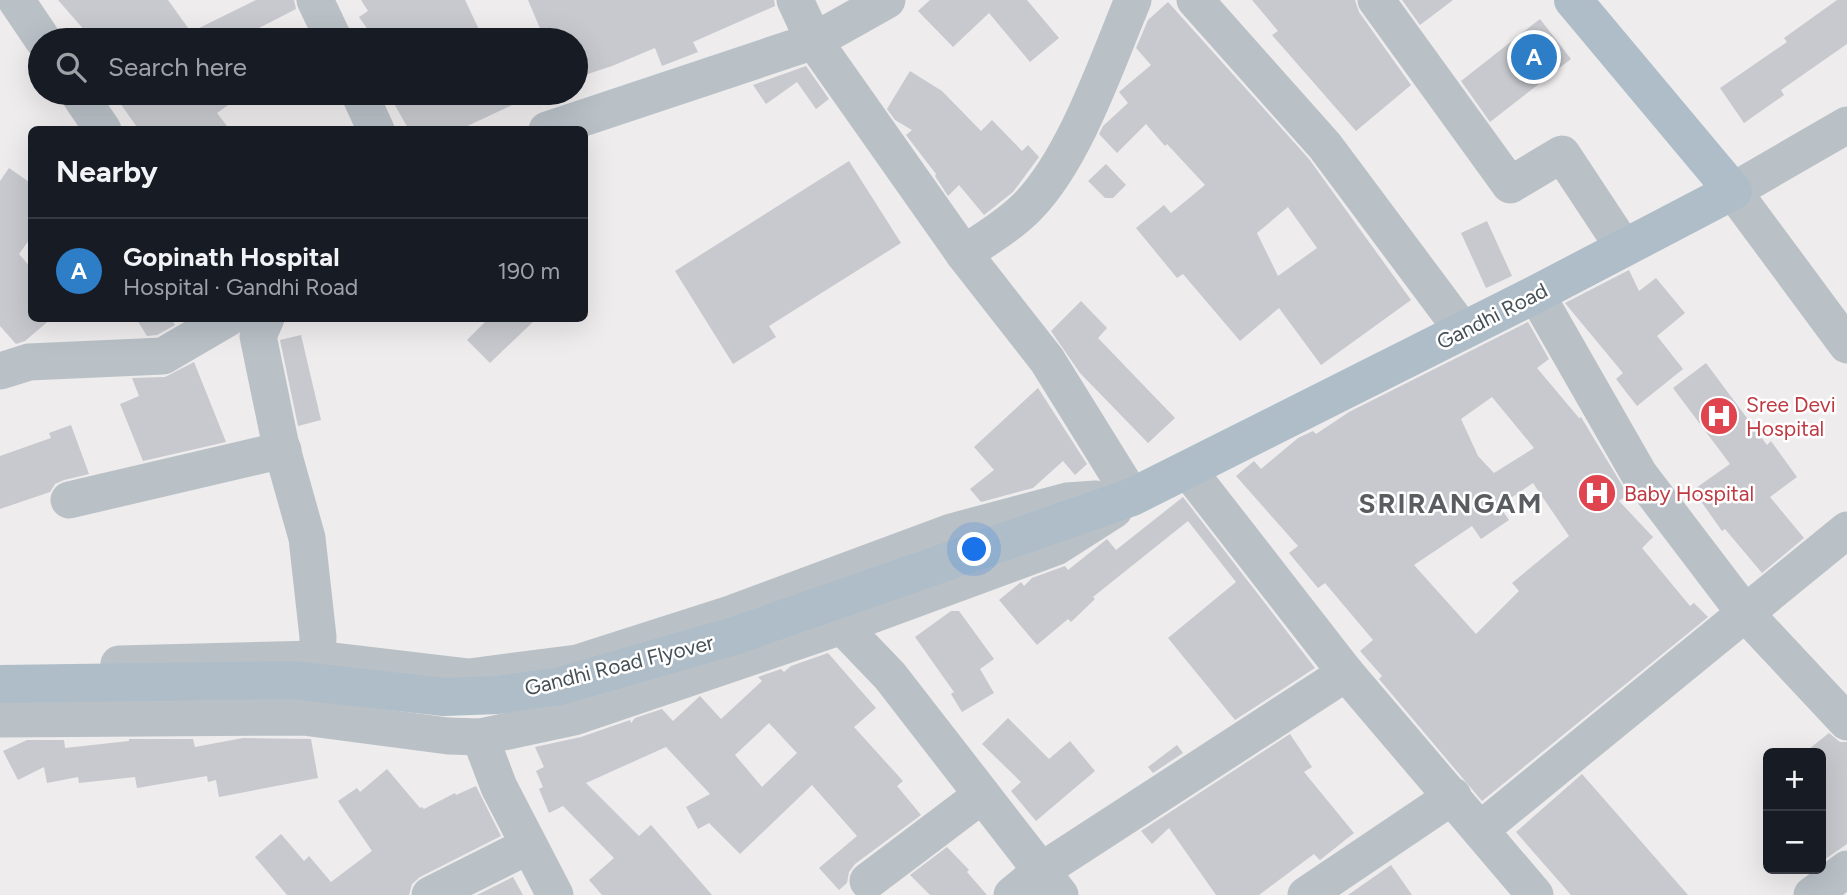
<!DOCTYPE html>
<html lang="en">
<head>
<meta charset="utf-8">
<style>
  body { margin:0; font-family:Figtree,sans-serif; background:#20242c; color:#f1f3f6 }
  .controls { position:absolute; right:21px; bottom:21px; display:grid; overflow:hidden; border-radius:10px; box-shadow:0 7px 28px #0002 }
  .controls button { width:63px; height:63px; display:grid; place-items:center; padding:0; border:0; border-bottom:2px solid #363941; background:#171b24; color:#f1f3f6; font:35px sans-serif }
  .you { position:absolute; left:975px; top:550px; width:24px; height:24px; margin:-18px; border:5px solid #fff; border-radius:50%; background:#1a73e8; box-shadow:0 0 0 10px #1a73e833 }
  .badge { display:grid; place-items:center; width:46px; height:46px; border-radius:50%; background:#2d7dc7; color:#fff; font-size:23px; font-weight:700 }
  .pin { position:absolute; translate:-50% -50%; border:4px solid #fff; box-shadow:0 2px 7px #0006 }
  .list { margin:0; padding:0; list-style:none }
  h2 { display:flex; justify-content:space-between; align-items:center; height:91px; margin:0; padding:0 28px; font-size:30px }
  h2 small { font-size:23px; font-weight:400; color:#9ea1a6 }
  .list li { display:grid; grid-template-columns:46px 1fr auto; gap:21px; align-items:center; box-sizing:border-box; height:105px; padding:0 28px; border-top:2px solid #363941 }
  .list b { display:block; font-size:26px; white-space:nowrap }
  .list p { margin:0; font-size:23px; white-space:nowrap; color:#9ea1a6 }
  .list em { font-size:23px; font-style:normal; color:#9ea1a6 }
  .icon { flex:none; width:38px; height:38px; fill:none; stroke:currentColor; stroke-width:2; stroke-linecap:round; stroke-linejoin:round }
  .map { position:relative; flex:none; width:1847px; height:895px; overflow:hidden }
  .search { position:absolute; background:#171b24; box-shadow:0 7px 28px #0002; left:28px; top:28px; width:560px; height:77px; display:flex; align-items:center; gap:18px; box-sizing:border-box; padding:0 24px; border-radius:38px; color:#9ea1a6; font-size:26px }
  .panel { position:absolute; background:#171b24; box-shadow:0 7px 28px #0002; left:28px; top:126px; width:560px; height:196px; border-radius:10px }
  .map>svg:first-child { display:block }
</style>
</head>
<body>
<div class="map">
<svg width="1847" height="895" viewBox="0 0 1847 895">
  <rect width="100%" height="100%" fill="#eeecec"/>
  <g fill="#c7c9ce" fill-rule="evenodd">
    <path d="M 58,0 L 168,0 L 191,32 L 256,0 L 294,0 L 296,9 L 259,28 L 269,40 L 93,40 Z"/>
    <path d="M 361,0 L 465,0 L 484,40 L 375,40 L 359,17 L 368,11 Z"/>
    <path d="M 528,0 L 774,0 L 775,6 L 693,42 L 698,52 L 662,66 L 655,48 L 612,66 L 576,78 L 576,40 L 545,40 Z"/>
    <path d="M 930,0 L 1027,0 L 1059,38 L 1030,62 L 989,13 L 953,47 L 918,11 Z"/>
    <path d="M 1252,0 L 1355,0 L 1359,12 L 1411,85 L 1356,131 L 1272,35 L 1278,31 Z"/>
    <path d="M 1402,0 L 1453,0 L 1420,25 Z"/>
    <path d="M 1837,0 L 1847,0 L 1847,44 L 1781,90 L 1784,95 L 1744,123 L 1720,88 L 1787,42 L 1784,38 Z"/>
    <path d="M 1168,2 L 1309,159 L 1411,300 L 1321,365 L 1279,308 L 1240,341 L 1183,274 L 1177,278 L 1136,228 L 1164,205 L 1171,213 L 1205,185 L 1167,144 L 1165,146 L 1146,124 L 1117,153 L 1099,134 L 1103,126 L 1128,103 L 1119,92 L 1151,65 L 1136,48 L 1148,20 ZM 1288,207 L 1317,248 L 1278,276 L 1257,233 Z"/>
    <path d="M 1540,19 L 1571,59 L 1490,122 L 1461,81 Z"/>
    <path d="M 806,66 L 829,99 L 816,109 L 797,82 L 766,104 L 753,85 Z"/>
    <path d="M 910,71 L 942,91 L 981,131 L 992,120 L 1022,151 L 1028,145 L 1039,157 L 1013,192 L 984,215 L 959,185 L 948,196 L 935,176 L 936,174 L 906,135 L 912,130 L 895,120 L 887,109 Z"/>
    <path d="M 113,93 L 245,93 L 217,113 L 230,130 L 139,130 Z"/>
    <path d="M 388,93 L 538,93 L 459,130 L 409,130 Z"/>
    <path d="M 849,161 L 901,243 L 769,326 L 776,337 L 733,364 L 675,271 Z"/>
    <path d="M 1106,164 L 1126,185 L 1113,198 L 1105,198 L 1088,181 Z"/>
    <path d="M 9,168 L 32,184 L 32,236 L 19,254 L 32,269 L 32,318 L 52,318 L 25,341 L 16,344 L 0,326 L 0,181 Z"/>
    <path d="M 1487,221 L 1512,276 L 1486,288 L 1461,233 Z"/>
    <path d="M 1629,270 L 1639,291 L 1656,278 L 1685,313 L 1657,336 L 1683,369 L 1637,406 L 1616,379 L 1623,373 L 1565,303 Z"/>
    <path d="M 1081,301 L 1107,328 L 1098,338 L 1175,418 L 1148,443 L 1080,373 L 1051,331 Z"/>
    <path d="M 136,318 L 171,318 L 175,325 L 157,335 L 147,336 Z"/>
    <path d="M 489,318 L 537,318 L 490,363 L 467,340 Z"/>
    <path d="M 1528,322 L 1549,359 L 1537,368 L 1579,418 L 1581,417 L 1628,495 L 1619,501 L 1653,537 L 1642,548 L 1690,606 L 1694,603 L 1708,617 L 1482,801 L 1379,679 L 1382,676 L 1360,651 L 1373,640 L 1325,583 L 1318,588 L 1289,553 L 1298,546 L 1236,476 L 1254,461 L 1261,469 L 1298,438 L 1313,431 L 1316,434 L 1349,412 ZM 1492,397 L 1534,448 L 1494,473 L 1478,456 L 1461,419 ZM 1533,483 L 1569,536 L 1512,583 L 1519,591 L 1476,634 L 1414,565 L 1472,526 L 1481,539 L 1509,520 L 1499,506 Z"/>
    <path d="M 301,335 L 321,420 L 298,426 L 280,340 Z"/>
    <path d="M 194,362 L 226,442 L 143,461 L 120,404 L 139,396 L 132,378 L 165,377 Z"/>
    <path d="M 1706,363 L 1767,445 L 1771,441 L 1797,477 L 1770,497 L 1804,538 L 1762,573 L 1725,529 L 1722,531 L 1693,490 L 1730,464 L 1673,388 Z"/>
    <path d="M 1038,388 L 1087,464 L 1075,475 L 1063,461 L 1033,488 L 981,502 L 970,489 L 994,470 L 974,447 Z"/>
    <path d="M 71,425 L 89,474 L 64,480 L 55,484 L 50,492 L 0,509 L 0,456 L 51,438 L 49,433 Z"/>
    <path d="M 1183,497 L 1315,668 L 1235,720 L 1168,638 L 1236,582 L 1188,521 L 1093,597 L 1095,599 L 1071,622 L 1068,619 L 1037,645 L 999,600 L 1021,582 L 1024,586 L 1032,578 L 1065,566 L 1068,570 L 1107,539 L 1116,550 Z"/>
    <path d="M 951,611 L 959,611 L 994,659 L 980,669 L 994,693 L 962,712 L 951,694 L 954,692 L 915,637 Z"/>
    <path d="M 828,653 L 876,708 L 854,727 L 903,781 L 897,786 L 921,815 L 855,864 L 849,872 L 847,883 L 839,890 L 819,868 L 857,836 L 812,785 L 740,854 L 709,823 L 698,829 L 686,807 L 710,794 L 666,747 L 586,783 L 639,836 L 651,825 L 712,895 L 602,895 L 589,880 L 614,858 L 563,806 L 549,813 L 539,789 L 543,787 L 536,771 L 544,767 L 535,747 L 581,737 L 630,720 L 631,723 L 635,718 L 662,709 L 673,721 L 700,696 L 721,719 L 762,681 L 758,677 L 781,669 L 784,672 L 791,666 ZM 769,723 L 797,753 L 762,787 L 735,755 Z"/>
    <path d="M 1008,718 L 1049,759 L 1070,741 L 1095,771 L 1036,821 L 1011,791 L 1021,782 L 982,744 Z"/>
    <path d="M 1829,733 L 1840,742 L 1847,742 L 1847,844 L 1821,862 L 1821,753 L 1812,753 L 1809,749 Z"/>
    <path d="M 1290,734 L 1312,767 L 1304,772 L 1354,833 L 1320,860 L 1314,854 L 1259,895 L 1216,895 L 1169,828 L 1152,844 L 1141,831 Z"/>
    <path d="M 243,738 L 311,739 L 318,778 L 219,797 L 216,780 L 208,782 L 207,776 L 137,788 L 135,777 L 79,783 L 78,777 L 47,783 L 44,767 L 18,780 L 3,751 L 27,740 L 64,740 L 65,748 L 129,741 L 129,739 L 193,739 L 195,747 Z"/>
    <path d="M 1177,745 L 1183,753 L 1153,773 L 1148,767 Z"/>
    <path d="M 387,769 L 420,808 L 422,807 L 424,809 L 455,793 L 456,795 L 476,786 L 501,836 L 420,877 L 412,884 L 409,895 L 287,895 L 255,857 L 281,834 L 304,861 L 309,856 L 331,882 L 372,851 L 338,801 L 357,788 L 360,792 Z"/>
    <path d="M 1582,774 L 1688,895 L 1571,895 L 1516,832 Z"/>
    <path d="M 947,847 L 969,870 L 967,872 L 987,895 L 930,895 L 910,875 Z"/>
    <path d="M 1391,865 L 1412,895 L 1348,895 Z"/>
    <path d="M 513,877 L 523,895 L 477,895 Z"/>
  </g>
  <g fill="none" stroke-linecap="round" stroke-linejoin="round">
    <g stroke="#b9c1c7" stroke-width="37">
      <path d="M 16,0 L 43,40"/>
      <path d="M 315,0 L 334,40"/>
      <path d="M 795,0 L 814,41 L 964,254 L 1047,360 L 1132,497"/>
      <path d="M 1195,0 L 1325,146 L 1463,331"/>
      <path d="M 1376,0 L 1510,185 L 1562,154 L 1624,248"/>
      <path d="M 78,93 L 103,130"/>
      <path d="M 359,93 L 376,130"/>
      <path d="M 1847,125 L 1733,191 L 1847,345"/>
      <path d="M 547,130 L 814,41 L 887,0"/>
      <path d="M 964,254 C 985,239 1010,225 1028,206 C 1075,158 1107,62 1133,0"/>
      <path d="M 1536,294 L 1639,474 L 1744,612 L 1847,722"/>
      <path d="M 266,318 L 258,336 L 280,442 L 307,538 L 318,637 L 317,659"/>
      <path d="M 0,371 L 29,362 L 163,356 L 228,318"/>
      <path d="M 1188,470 L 1346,673 L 1535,895"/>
      <path d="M 69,500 L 283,450"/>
      <path d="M 842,626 L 890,676 L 1060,895"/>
      <path d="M 119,664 L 317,659 L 469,677 L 577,663 L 730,614 L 951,532 L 1067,501 L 1096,499"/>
      <path d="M 0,719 L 303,717 L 448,736 L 480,737 L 574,717 L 842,626 L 1056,547 L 1114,510"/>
      <path d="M 480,737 L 499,787 L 555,895"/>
      <path d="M 1480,830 L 1847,530"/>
      <path d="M 868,881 L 982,795"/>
      <path d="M 430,895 L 528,846"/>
      <path d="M 1012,895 L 1041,871 L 1346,673"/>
      <path d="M 1306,895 L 1453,796"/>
      <path d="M 1812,895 L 1847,869"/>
    </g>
    <path stroke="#aebdc8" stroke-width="38" d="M 0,684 L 292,680 L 444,697 L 498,695 L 560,686 L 734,636 L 1132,497 L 1536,294 L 1733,191 L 1573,0"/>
  </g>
  <defs>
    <g id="hospital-disc" transform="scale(2.0125)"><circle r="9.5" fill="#e0444e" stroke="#fff"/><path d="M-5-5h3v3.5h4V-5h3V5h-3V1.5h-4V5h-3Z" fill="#fff"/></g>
  </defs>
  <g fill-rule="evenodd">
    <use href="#hospital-disc" x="1719" y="416"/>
    <use href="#hospital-disc" x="1597" y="493"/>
  </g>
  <g text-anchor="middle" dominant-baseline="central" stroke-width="5" stroke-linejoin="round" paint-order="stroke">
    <g font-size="21" fill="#465057" stroke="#fff">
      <text transform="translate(1492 316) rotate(-27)">Gandhi Road</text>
      <text transform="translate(619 665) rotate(-14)">Gandhi Road Flyover</text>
    </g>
    <g font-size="21" fill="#be3a42" stroke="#fff" text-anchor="start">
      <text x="1746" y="404">Sree Devi<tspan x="1746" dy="24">Hospital</tspan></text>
      <text x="1624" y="493">Baby Hospital</text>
    </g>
    <g font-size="28" font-weight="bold" letter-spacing="2" fill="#595d60" stroke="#fff">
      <text x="1451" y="503">SRIRANGAM</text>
    </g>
  </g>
</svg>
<div class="controls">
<button>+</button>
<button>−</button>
</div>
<div class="you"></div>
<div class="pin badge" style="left:1534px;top:57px">A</div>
<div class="search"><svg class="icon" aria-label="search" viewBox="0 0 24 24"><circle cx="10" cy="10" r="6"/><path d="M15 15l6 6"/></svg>Search here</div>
<section class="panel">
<h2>Nearby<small></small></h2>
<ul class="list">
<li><span class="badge">A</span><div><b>Gopinath Hospital</b><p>Hospital · Gandhi Road</p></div><em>190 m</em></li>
</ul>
</section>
</div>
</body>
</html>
